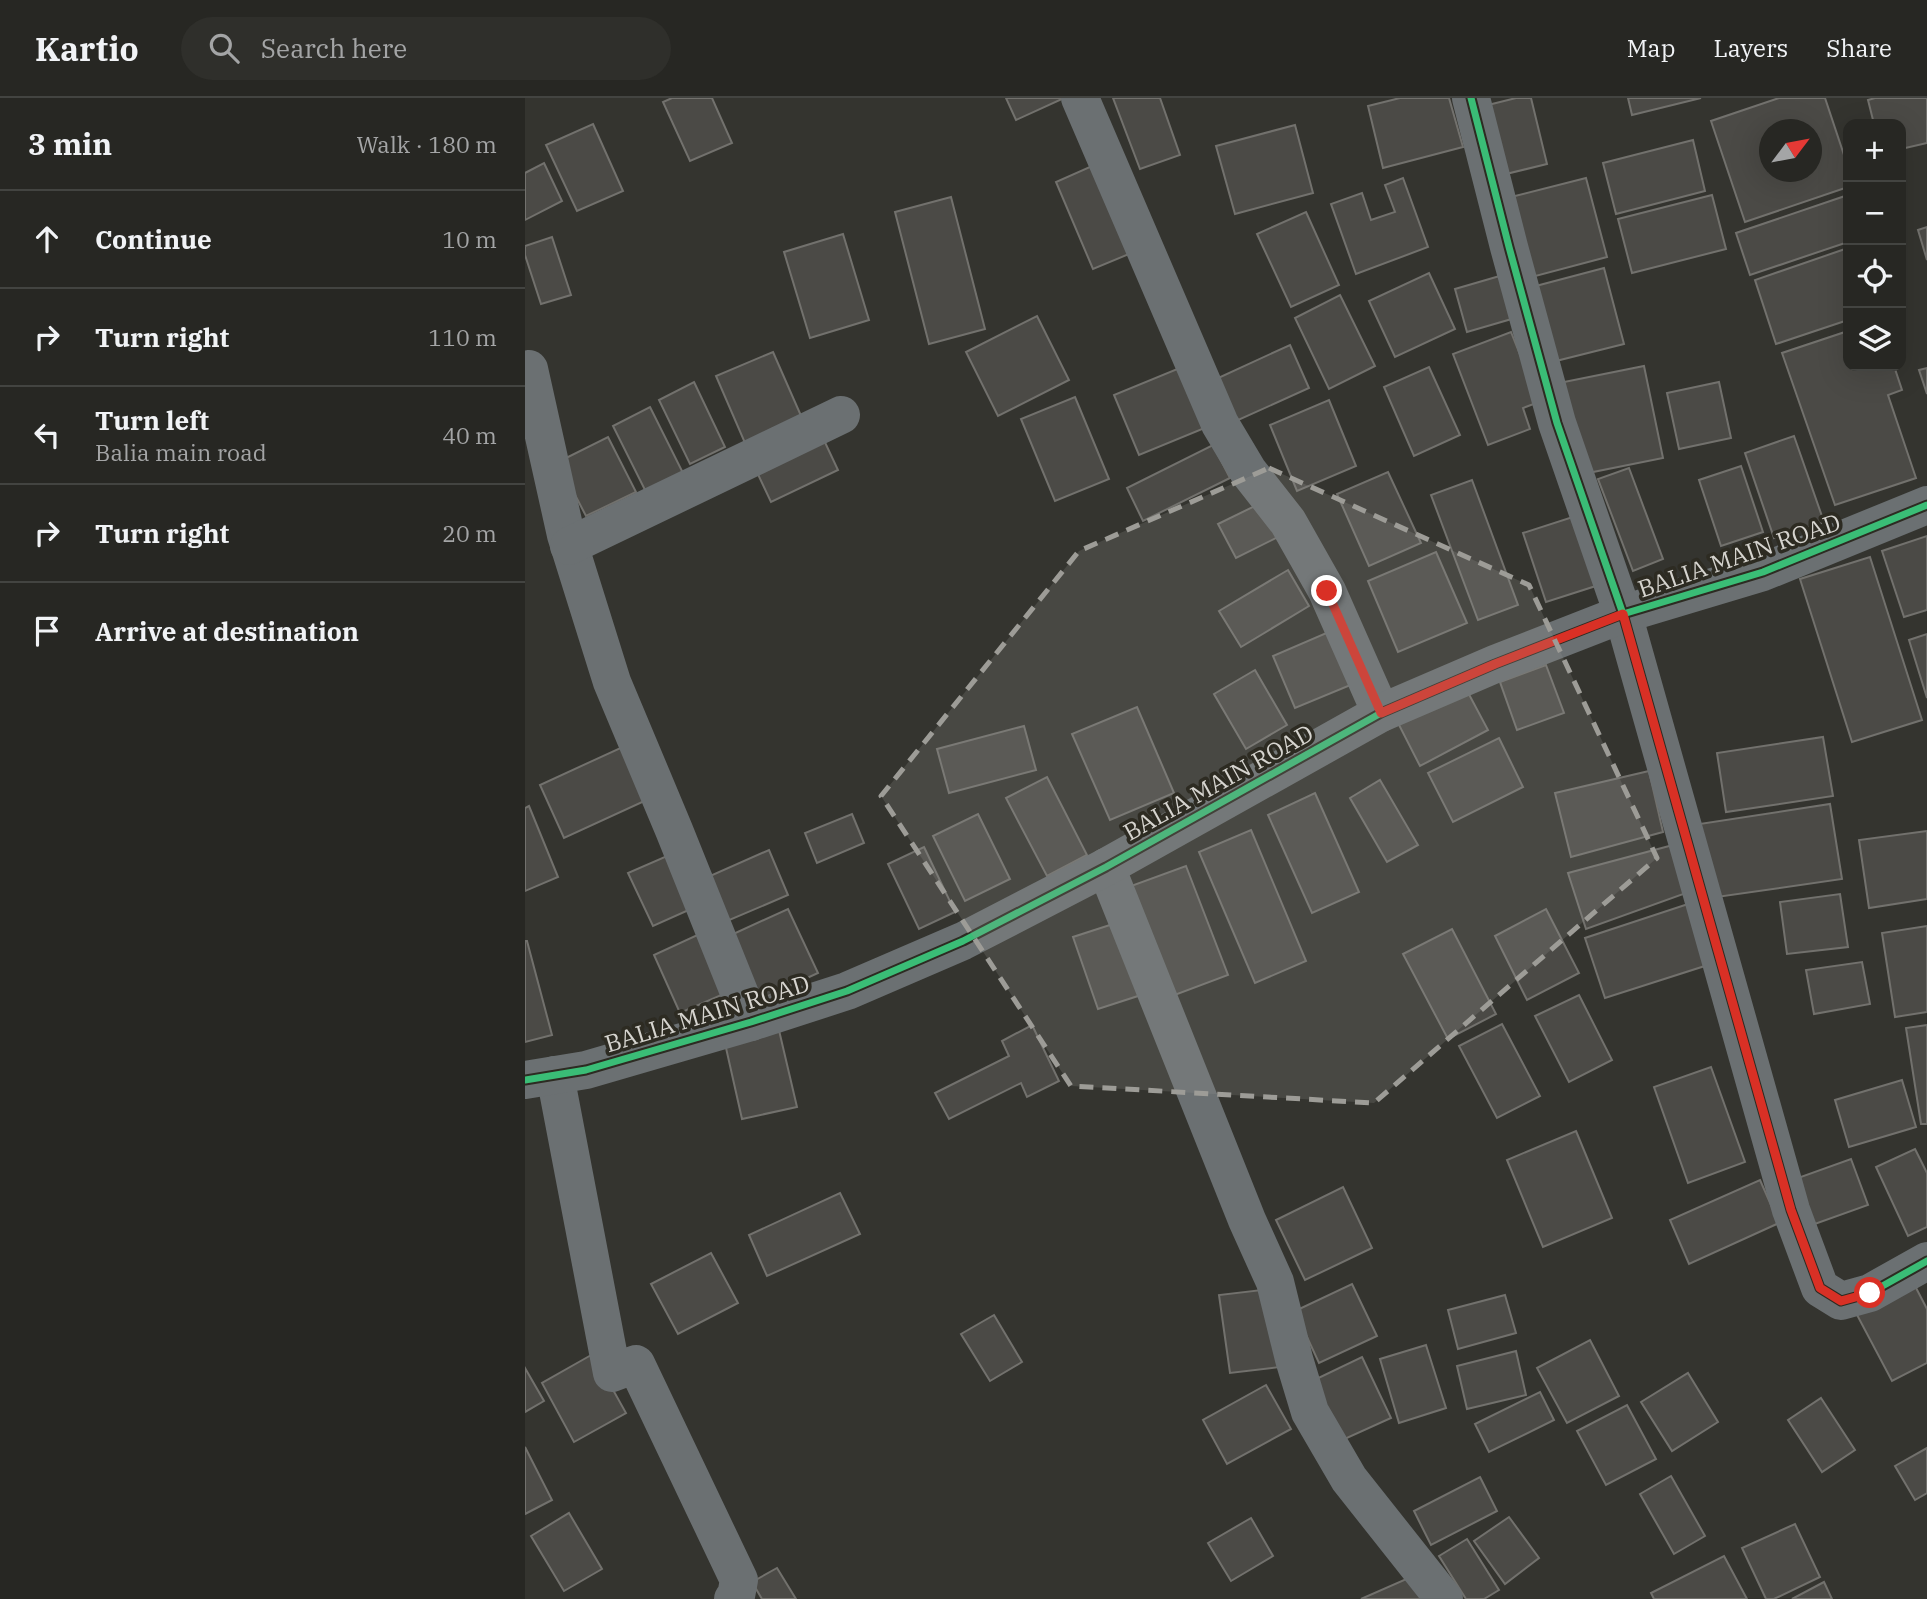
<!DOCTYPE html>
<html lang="en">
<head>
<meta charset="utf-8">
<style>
  body { margin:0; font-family:"IBM Plex Serif",serif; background:#2f2f2b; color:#f1f3f6 }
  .controls { position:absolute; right:21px; top:21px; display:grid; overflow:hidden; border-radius:14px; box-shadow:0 7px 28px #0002 }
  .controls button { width:63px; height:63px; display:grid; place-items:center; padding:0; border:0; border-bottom:2px solid #434441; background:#272723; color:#f1f3f6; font:35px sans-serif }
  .compass { position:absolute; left:1234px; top:21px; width:63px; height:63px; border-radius:50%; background:#272723; box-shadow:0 7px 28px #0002; rotate:58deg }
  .stop { position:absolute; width:21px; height:21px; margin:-16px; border:5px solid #d93025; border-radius:50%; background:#fff }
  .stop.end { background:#d93025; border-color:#fff; box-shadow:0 2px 7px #0008 }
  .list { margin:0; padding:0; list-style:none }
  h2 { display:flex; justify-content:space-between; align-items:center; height:91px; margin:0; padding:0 28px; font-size:30px }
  h2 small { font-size:23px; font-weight:400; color:#a4a5a6 }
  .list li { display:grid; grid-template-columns:46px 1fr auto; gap:21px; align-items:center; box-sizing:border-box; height:98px; padding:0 28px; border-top:2px solid #434441 }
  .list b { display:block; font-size:26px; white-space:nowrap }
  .list p { margin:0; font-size:23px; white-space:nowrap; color:#a4a5a6 }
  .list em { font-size:23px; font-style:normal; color:#a4a5a6 }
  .icon { flex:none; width:38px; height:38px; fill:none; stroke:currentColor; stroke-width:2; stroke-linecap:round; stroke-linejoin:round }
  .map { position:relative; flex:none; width:1402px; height:1501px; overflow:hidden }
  header { display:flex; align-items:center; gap:42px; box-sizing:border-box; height:98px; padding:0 35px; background:#272723; border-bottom:2px solid #434441 }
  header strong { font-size:33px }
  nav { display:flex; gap:38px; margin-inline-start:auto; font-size:24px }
  .search { width:490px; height:63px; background:#2f2f2b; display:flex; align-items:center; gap:18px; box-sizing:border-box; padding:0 24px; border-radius:38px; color:#a4a5a6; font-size:26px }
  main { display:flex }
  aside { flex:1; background:#272723 }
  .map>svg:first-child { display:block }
</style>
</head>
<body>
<header>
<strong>Kartio</strong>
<div class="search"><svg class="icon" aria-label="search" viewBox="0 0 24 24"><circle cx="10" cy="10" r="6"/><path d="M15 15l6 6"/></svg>Search here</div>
<nav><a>Map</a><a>Layers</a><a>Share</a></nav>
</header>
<main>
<aside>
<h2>3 min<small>Walk · 180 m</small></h2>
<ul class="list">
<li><svg class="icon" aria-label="ahead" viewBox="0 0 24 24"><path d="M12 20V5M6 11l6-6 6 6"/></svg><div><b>Continue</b></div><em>10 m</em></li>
<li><svg class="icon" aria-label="right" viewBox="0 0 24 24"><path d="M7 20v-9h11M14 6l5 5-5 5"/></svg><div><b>Turn right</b></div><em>110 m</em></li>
<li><svg class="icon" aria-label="left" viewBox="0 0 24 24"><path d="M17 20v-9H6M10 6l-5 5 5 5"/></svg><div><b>Turn left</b><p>Balia main road</p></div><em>40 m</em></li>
<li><svg class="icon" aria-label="right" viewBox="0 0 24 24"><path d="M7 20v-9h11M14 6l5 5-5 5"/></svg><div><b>Turn right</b></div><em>20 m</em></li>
<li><svg class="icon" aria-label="arrive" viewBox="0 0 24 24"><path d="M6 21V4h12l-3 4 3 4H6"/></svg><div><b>Arrive at destination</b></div></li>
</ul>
</aside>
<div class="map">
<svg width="1402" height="1501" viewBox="0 0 1402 1501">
  <rect width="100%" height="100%" fill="#34342f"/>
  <g fill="#4b4a46" stroke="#72716d" stroke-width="2" fill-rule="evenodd">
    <path d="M 147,0 L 187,0 L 207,45 L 165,63 L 138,4 Z"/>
    <path d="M 481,0 L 539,0 L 491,22 Z"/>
    <path d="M 588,0 L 635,0 L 655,57 L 615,71 Z"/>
    <path d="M 875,0 L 924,0 L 938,49 L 858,70 L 843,8 Z"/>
    <path d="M 991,0 L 1006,0 L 1022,66 L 977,77 L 959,8 Z"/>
    <path d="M 1103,0 L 1176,0 L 1107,17 Z"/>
    <path d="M 1254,0 L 1300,0 L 1323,69 L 1323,89 L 1220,124 L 1186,23 ZM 1244,32 L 1286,32 L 1286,74 L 1244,74 Z"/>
    <path d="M 1350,0 L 1402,0 L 1402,45 L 1376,51 L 1376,26 L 1349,26 L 1343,2 Z"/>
    <path d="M 68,26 L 98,93 L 52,113 L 21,47 Z"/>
    <path d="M 770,27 L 788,95 L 710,116 L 691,48 Z"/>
    <path d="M 1168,42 L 1180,93 L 1091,116 L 1078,65 Z"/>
    <path d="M 19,65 L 37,103 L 0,122 L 0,75 Z"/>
    <path d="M 567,68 L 604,156 L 568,171 L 531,84 Z"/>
    <path d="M 878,80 L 903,149 L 831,176 L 806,106 L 837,95 L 846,122 L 870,114 L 860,87 Z"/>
    <path d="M 1061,80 L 1082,159 L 999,181 L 978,101 Z"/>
    <path d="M 1187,97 L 1201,151 L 1107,175 L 1093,121 Z"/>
    <path d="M 1323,97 L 1323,144 L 1225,177 L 1211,135 Z"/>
    <path d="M 426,99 L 460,231 L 404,246 L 370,114 Z"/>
    <path d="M 781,114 L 814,187 L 766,209 L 732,136 Z"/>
    <path d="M 1402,129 L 1402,162 L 1393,132 Z"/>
    <path d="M 318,136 L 344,222 L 285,240 L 259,154 Z"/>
    <path d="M 27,139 L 46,197 L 16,206 L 0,157 L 0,148 Z"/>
    <path d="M 1323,150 L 1323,222 L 1251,246 L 1230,182 Z"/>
    <path d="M 1079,170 L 1099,246 L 1027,264 L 1007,189 Z"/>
    <path d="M 904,175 L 930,231 L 870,259 L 844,203 Z"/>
    <path d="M 978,177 L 990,220 L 942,234 L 930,191 Z"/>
    <path d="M 815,197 L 850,268 L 804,291 L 770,220 Z"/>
    <path d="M 512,218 L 544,282 L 473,318 L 441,254 Z"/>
    <path d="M 1323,233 L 1323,268 L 1369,268 L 1377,292 L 1363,297 L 1391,380 L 1310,407 L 1257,255 Z"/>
    <path d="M 986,234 L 1014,304 L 998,310 L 1005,331 L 963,347 L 928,256 Z"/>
    <path d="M 765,247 L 784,290 L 711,323 L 691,281 Z"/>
    <path d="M 248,254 L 277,320 L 220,345 L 191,278 Z"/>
    <path d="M 662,267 L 687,327 L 614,357 L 589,297 Z"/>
    <path d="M 1119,268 L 1138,360 L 1058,376 L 1039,284 Z"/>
    <path d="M 904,269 L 935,337 L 889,358 L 859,289 Z"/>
    <path d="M 1402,270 L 1402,296 L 1394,272 Z"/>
    <path d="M 169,284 L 200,349 L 165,366 L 134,302 Z"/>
    <path d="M 1194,284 L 1206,340 L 1154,351 L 1142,295 Z"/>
    <path d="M 550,299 L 584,381 L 530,403 L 496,321 Z"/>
    <path d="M 804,302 L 831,368 L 772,393 L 745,327 Z"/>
    <path d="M 125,309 L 158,375 L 121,394 L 88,328 Z"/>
    <path d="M 297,338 L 313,372 L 246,404 L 230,370 Z"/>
    <path d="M 1269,338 L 1299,424 L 1249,440 L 1220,355 Z"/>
    <path d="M 83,339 L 111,394 L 61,418 L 33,364 Z"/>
    <path d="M 688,347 L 705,380 L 618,423 L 602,390 Z"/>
    <path d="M 1216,368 L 1238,434 L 1196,448 L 1174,382 Z"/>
    <path d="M 1104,370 L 1138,461 L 1108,473 L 1073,381 Z"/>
    <path d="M 863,374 L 896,445 L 844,468 L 812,396 Z"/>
    <path d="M 947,382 L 993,507 L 953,522 L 906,397 Z"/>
    <path d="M 738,404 L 755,438 L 711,460 L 693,426 Z"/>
    <path d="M 1054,417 L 1077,486 L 1021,504 L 998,435 Z"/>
    <path d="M 1402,438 L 1402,512 L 1379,519 L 1357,453 Z"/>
    <path d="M 911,454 L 942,525 L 873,554 L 843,483 Z"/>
    <path d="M 1345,459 L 1397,622 L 1327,644 L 1275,481 Z"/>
    <path d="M 763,472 L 784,508 L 716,549 L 694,513 Z"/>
    <path d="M 806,533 L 828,586 L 770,610 L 748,558 Z"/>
    <path d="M 1402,536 L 1402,600 L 1384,542 Z"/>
    <path d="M 1021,567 L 1039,615 L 992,632 L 975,584 Z"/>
    <path d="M 730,572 L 762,627 L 721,651 L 689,596 Z"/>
    <path d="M 939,587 L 963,632 L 895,668 L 872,623 Z"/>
    <path d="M 612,609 L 649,695 L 585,722 L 547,636 Z"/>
    <path d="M 499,628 L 511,672 L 424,695 L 412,651 Z"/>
    <path d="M 1298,639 L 1308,698 L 1201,714 L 1192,655 Z"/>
    <path d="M 974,640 L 998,689 L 928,724 L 903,675 Z"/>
    <path d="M 102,647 L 126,700 L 39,740 L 15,687 Z"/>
    <path d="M 1124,673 L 1138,734 L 1046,759 L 1030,695 Z"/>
    <path d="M 522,679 L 562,757 L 522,778 L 481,700 Z"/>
    <path d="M 855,682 L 893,747 L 862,764 L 825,700 Z"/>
    <path d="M 790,695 L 834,794 L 787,815 L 743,717 Z"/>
    <path d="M 1305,706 L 1317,781 L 1185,800 L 1168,727 Z"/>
    <path d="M 4,708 L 33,779 L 0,793 L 0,710 Z"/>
    <path d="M 327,716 L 339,745 L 292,765 L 280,735 Z"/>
    <path d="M 453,716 L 485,781 L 440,803 L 408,738 Z"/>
    <path d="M 726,732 L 781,863 L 730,885 L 674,754 Z"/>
    <path d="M 1402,733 L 1402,801 L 1344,810 L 1334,742 Z"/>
    <path d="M 1148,747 L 1164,794 L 1061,831 L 1043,775 Z"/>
    <path d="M 399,749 L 430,814 L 394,831 L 363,766 Z"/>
    <path d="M 244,752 L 263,797 L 195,826 L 176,782 Z"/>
    <path d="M 142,758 L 166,811 L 128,828 L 103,775 Z"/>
    <path d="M 661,768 L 703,877 L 647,898 L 606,788 Z"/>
    <path d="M 1315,796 L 1323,849 L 1262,856 L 1255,804 Z"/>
    <path d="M 1166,805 L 1186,866 L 1080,900 L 1060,840 Z"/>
    <path d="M 263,811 L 293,875 L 236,901 L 206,837 Z"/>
    <path d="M 1021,811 L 1054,875 L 1002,902 L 970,838 Z"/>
    <path d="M 591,825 L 616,897 L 573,911 L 548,839 Z"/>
    <path d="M 1402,828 L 1402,914 L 1370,919 L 1357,835 Z"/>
    <path d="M 927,831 L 971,916 L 923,941 L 878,856 Z"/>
    <path d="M 181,833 L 208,892 L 155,915 L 129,857 Z"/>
    <path d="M 0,843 L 2,843 L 27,937 L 0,944 Z"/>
    <path d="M 1337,864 L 1345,906 L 1289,916 L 1281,872 Z"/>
    <path d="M 1054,897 L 1087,962 L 1044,984 L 1010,918 Z"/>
    <path d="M 977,926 L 1015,998 L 972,1020 L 934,948 Z"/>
    <path d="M 507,927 L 534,983 L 502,999 L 496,985 L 424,1021 L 410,995 L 484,958 L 477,943 Z"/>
    <path d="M 1402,927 L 1402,1026 L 1396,1026 L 1381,930 Z"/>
    <path d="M 253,928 L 272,1009 L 217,1021 L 199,941 Z"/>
    <path d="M 1186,969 L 1220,1064 L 1163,1085 L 1129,989 Z"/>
    <path d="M 1377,982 L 1391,1029 L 1324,1049 L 1310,1002 Z"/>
    <path d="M 1051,1033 L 1087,1120 L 1018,1149 L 982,1062 Z"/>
    <path d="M 1390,1051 L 1402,1075 L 1402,1129 L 1383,1138 L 1351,1069 Z"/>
    <path d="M 1326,1061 L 1343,1107 L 1287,1127 L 1270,1081 Z"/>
    <path d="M 1235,1082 L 1254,1125 L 1164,1166 L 1145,1122 Z"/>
    <path d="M 818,1089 L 847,1150 L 780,1182 L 751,1122 Z"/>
    <path d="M 315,1095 L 335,1136 L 242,1178 L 224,1137 Z"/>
    <path d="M 186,1155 L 213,1205 L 153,1236 L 126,1186 Z"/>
    <path d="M 827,1186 L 852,1238 L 794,1265 L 770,1213 Z"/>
    <path d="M 1389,1186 L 1402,1211 L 1402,1265 L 1367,1283 L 1331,1215 Z"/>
    <path d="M 745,1191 L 755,1269 L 705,1275 L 694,1197 Z"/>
    <path d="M 980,1197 L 991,1235 L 933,1251 L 923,1212 Z"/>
    <path d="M 469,1217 L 497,1264 L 465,1283 L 436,1236 Z"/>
    <path d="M 1065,1242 L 1094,1298 L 1042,1325 L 1012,1270 Z"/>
    <path d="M 901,1247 L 921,1310 L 874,1325 L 855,1261 Z"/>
    <path d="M 991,1253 L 1001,1297 L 942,1311 L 932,1268 Z"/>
    <path d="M 68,1256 L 101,1315 L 49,1344 L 17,1285 Z"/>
    <path d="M 837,1259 L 866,1320 L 813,1344 L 785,1284 Z"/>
    <path d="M 0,1270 L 19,1303 L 0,1314 Z"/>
    <path d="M 1163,1275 L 1193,1324 L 1147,1353 L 1116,1304 Z"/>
    <path d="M 741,1287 L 766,1331 L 702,1366 L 678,1322 Z"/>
    <path d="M 1015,1294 L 1029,1322 L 964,1354 L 950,1326 Z"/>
    <path d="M 1296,1300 L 1330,1352 L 1297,1374 L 1263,1322 Z"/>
    <path d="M 1102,1307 L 1131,1361 L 1081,1387 L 1052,1333 Z"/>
    <path d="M 0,1349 L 27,1402 L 0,1416 Z"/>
    <path d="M 1402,1350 L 1402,1395 L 1390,1402 L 1370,1368 Z"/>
    <path d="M 1146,1378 L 1180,1438 L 1149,1456 L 1115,1396 Z"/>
    <path d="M 955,1379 L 972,1413 L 906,1447 L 889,1413 Z"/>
    <path d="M 44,1415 L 77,1471 L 39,1493 L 6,1438 Z"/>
    <path d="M 984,1419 L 1014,1460 L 980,1486 L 949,1443 Z"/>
    <path d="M 726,1420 L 748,1458 L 706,1483 L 683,1445 Z"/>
    <path d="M 1270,1426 L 1295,1479 L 1249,1501 L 1241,1501 L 1217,1450 Z"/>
    <path d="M 942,1441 L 974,1492 L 959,1501 L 941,1501 L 914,1458 Z"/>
    <path d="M 1199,1458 L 1222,1501 L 1129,1501 L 1126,1495 Z"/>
    <path d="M 252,1470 L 271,1501 L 237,1501 L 227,1484 Z"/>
    <path d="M 895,1475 L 907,1501 L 836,1501 Z"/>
    <path d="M 1299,1484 L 1307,1501 L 1267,1501 Z"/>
  </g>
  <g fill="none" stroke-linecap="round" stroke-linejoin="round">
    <g stroke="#6b7072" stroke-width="38">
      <path d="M 555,0 L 695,326 L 723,373 L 763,424 L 802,493 L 856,615"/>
      <path d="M 946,0 L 984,149 L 1032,325 L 1098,516 L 1266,1112 L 1295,1190 L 1316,1203 L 1345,1195 L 1402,1163"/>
      <path d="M 0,273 L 4,271 L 41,437 L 87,584 L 149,732 L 226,924"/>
      <path d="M 44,448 L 316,317"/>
      <path d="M 581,769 L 722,1122 L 750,1184 L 769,1261 L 785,1314 L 824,1381 L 919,1501"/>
      <path d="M 30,977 L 87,1275 L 111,1266 L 214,1482 L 211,1498 L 208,1501"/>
      <path d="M 0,982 L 61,972 L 226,924 L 322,893 L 438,843 L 581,769 L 856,615 L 970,566 L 1098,516 L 1238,474 L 1402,407"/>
    </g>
    <g stroke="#2d2b22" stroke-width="11">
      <g id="cycleway">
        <path d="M 946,0 L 984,149 L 1032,325 L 1098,516 L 1266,1112 L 1295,1190 L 1316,1203 L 1345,1195 L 1402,1163"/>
        <path d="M 0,982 L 61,972 L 226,924 L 322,893 L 438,843 L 581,769 L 856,615 L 970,566 L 1098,516 L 1238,474 L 1402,407"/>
      </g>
    </g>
    <use href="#cycleway" stroke="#3abd76" stroke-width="7"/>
  </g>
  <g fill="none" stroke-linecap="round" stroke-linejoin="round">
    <path stroke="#d93025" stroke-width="9" d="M 802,493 L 856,615 L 970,566 L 1098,516 L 1266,1112 L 1295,1190 L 1316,1203 L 1345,1195"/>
  </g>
  <path fill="#9d9c97" fill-opacity="0.2" stroke="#9d9c97" stroke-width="5" stroke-dasharray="14 9" stroke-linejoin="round" d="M 744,370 L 1004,487 L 1132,760 L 849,1005 L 546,988 L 356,698 L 554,453 Z"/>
  <g text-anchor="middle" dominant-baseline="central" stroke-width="7" stroke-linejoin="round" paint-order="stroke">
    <g font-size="24" fill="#d6d4cf" stroke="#2d2b22">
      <text transform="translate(1214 457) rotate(-19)">BALIA MAIN ROAD</text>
      <text transform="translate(693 684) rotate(-29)">BALIA MAIN ROAD</text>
      <text transform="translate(182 915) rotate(-17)">BALIA MAIN ROAD</text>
    </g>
  </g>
</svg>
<div class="controls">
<button>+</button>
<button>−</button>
<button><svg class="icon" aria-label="locate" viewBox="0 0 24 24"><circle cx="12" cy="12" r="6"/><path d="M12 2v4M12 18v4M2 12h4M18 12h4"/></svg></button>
<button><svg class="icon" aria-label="layers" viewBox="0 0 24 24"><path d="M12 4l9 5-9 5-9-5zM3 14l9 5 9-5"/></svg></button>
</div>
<svg class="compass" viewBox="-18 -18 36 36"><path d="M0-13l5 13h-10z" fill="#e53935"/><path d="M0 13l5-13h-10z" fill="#a4a5a6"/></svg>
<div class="stop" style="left:1345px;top:1195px"></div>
<div class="stop end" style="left:802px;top:493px"></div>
</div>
</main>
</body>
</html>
